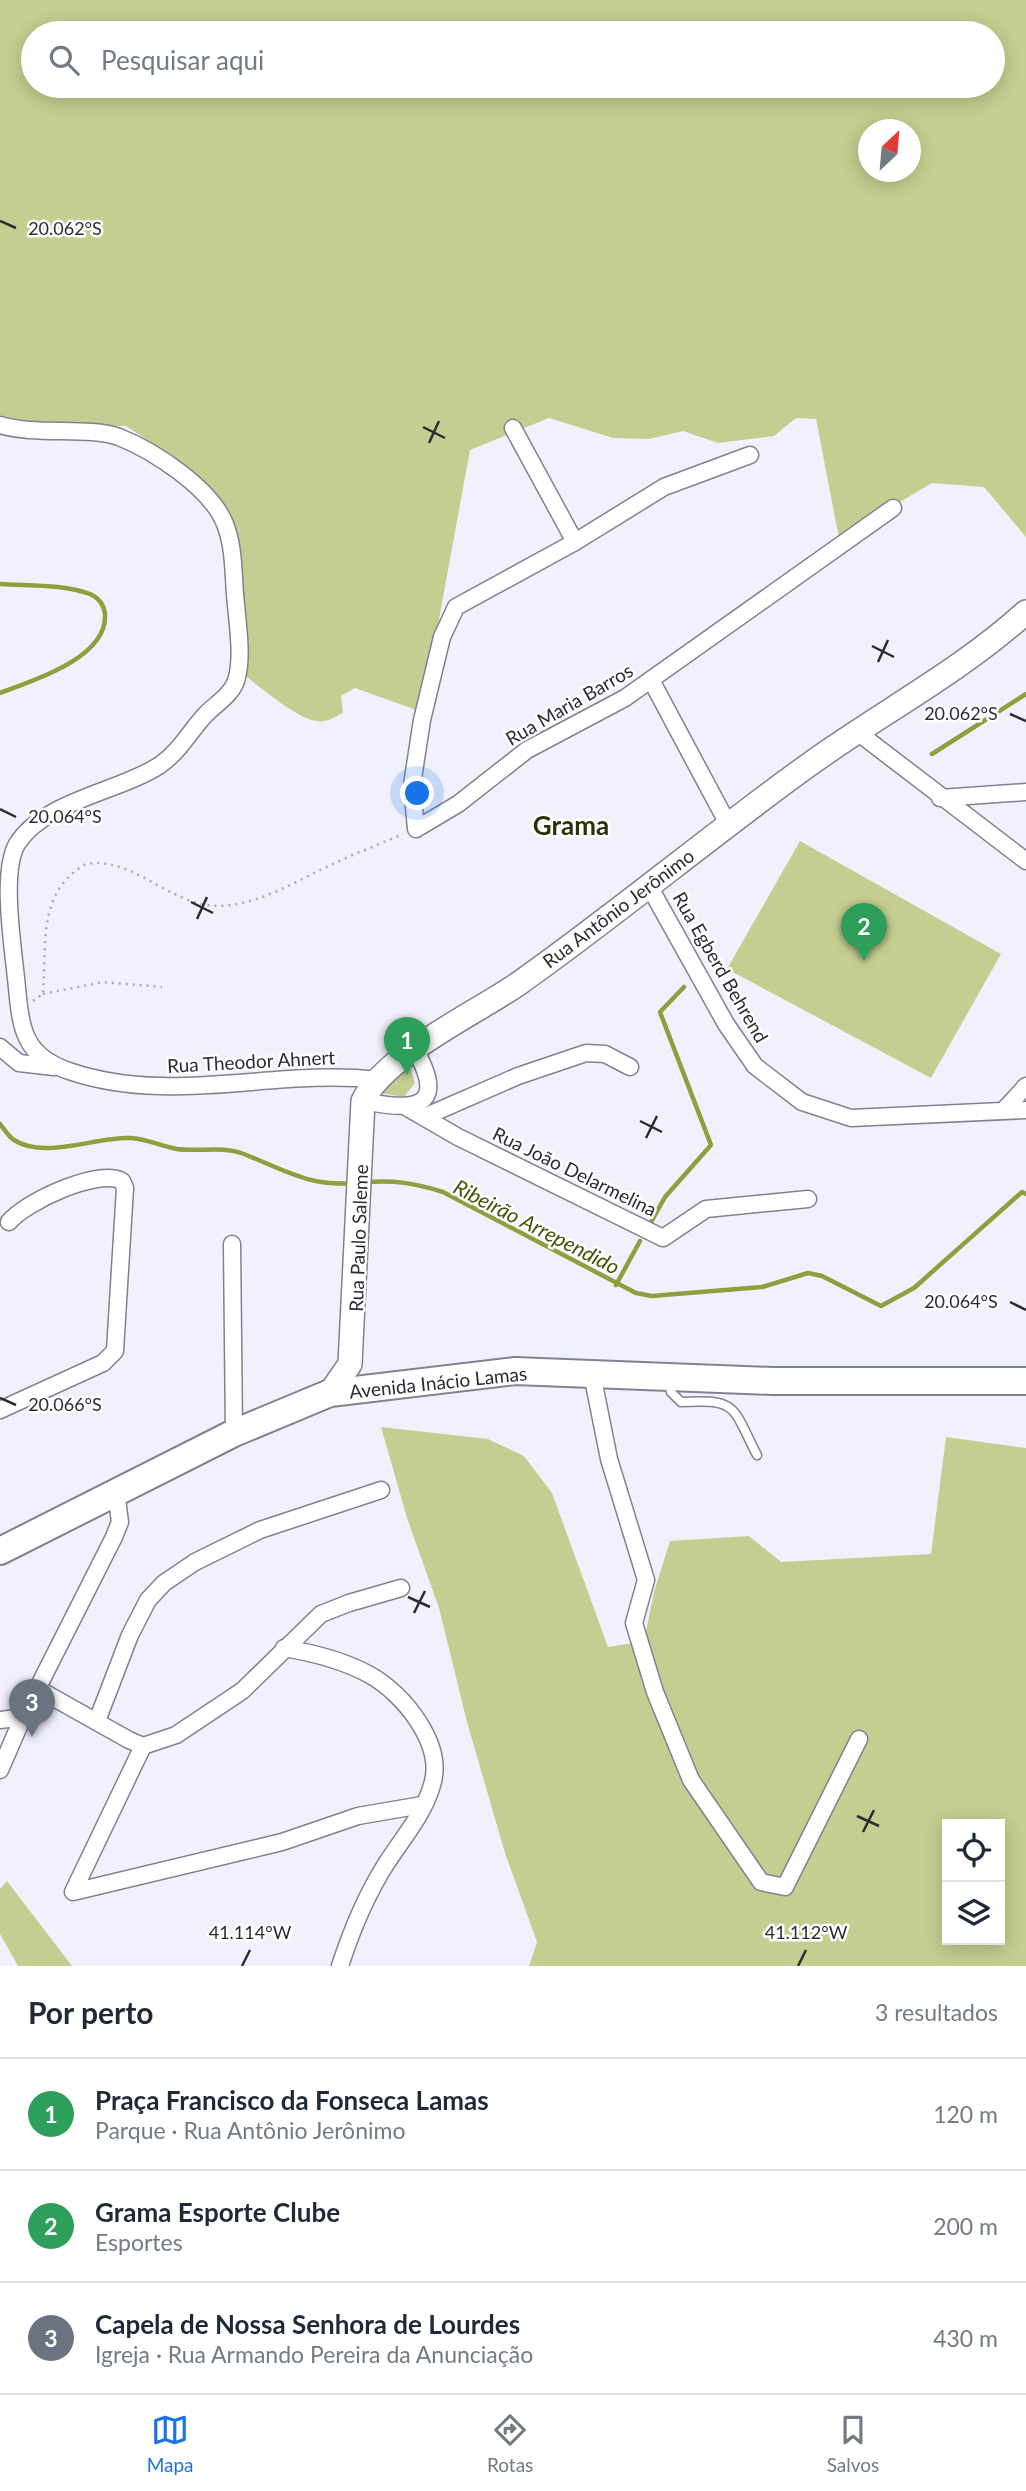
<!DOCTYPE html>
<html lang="pt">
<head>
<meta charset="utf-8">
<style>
  body { margin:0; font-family:Lato,sans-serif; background:#f6f6f7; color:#1f2937 }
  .controls { position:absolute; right:21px; bottom:21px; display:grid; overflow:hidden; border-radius:0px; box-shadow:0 4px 18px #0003 }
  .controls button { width:63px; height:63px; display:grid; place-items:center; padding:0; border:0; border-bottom:2px solid #e0e1e3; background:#fff; color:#1f2937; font:35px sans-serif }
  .compass { position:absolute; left:858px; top:119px; width:63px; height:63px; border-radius:50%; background:#fff; box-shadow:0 4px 18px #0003; rotate:26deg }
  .you { position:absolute; left:418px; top:794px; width:24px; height:24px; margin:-18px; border:5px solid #fff; border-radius:50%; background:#1a73e8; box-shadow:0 0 0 10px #1a73e833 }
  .badge { display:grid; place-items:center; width:46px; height:46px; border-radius:50%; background:#1a73e8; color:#fff; font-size:23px; font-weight:700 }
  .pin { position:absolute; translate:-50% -58px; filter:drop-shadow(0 2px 4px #0008) }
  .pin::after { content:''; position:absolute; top:37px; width:24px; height:21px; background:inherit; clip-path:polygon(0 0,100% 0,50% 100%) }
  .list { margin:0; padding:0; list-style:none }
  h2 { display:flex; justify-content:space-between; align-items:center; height:91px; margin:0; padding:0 28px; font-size:30px }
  h2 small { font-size:23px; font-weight:400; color:#747a83 }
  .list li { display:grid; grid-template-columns:46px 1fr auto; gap:21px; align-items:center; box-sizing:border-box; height:112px; padding:0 28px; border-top:2px solid #e0e1e3 }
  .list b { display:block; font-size:26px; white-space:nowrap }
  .list p { margin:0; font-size:23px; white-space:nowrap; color:#747a83 }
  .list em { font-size:23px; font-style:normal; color:#747a83 }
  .icon { flex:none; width:38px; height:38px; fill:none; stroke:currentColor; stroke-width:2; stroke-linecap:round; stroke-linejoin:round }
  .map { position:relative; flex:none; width:1026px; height:1966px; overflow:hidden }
  .search { position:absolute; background:#fff; box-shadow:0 4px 18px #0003; left:21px; right:21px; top:21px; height:77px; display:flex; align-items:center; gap:18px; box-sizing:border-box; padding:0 24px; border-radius:38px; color:#747a83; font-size:26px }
  .sheet { height:427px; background:#fff }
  nav { display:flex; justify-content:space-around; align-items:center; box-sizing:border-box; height:98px; border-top:2px solid #e0e1e3; background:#fff; font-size:19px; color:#747a83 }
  nav a { display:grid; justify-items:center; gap:4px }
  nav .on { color:#1a73e8 }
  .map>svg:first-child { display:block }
</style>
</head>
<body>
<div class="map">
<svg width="1026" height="1966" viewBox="0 0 1026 1966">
  <rect width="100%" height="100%" fill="#f1f1fe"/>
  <g fill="#c5ce90" fill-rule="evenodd">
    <path d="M 0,0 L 1026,0 L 1026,537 L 984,487 L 932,483 L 839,538 L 816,419 L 796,418 L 774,436 L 718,443 L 683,431 L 649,439 L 613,438 L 549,418 L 470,450 L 422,712 L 355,688 L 341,696 L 343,713 C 335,717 326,723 316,721 C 297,719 257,685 241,672 L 224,509 L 171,456 L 126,426 L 0,425 ZM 33,33 L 993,33 L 993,86 L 33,86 ZM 869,130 L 911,130 L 911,172 L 869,172 Z"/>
    <path d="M 800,841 L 1001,954 L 931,1078 L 727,969 Z"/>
    <path d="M 410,1066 L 415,1083 L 404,1097 L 380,1093 Z"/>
    <path d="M 381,1427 L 488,1439 L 524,1456 L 552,1493 L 608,1647 L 644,1641 L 654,1592 L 670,1541 L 749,1536 L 781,1562 L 931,1554 L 946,1437 L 1026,1448 L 1026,1966 L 529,1966 L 537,1942 L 505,1853 L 467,1722 L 439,1608 L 407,1518 ZM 947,1824 L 1000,1824 L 1000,1940 L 947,1940 Z"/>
    <path d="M 7,1881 L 72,1966 L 18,1966 L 0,1934 L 0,1889 Z"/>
  </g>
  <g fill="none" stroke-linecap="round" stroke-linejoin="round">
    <g stroke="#929d3e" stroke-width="4.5">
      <path d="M 0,584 C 29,586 63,584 90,594 C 99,598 104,605 105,614 C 108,658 32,681 0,693"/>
      <path d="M 932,754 L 1026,694"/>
      <path d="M 0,1124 C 4,1129 9,1137 14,1140 C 45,1160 98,1136 130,1138 C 147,1139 161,1146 177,1149 C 198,1152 222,1146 241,1153 C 281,1168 308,1187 353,1183"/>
      <path d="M 366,1182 C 394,1180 415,1183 443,1192 L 636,1293 L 652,1296 L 762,1287 L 808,1273 L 822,1276 L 881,1306 L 914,1288 L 1022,1192 L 1026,1194"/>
      <path d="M 650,1224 L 665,1197 L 711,1145 L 660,1012 L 684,987"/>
      <path d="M 616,1285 L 640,1241"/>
    </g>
    <g stroke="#808193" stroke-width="11">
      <path id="lane" d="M 668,1380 L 671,1392 L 681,1402 C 739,1399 732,1407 757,1455"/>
    </g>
    <g stroke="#808193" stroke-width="19">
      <g id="street">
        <path d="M 0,425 C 36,436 88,426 119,437 C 154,451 211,488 225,524 C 235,548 233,580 236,605 C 238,628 243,659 236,681 C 231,695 216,704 206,714 C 190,731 180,751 160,765 C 119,792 45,800 17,844 C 0,873 14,953 17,988 C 21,1031 25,1056 69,1071 C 171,1106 274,1068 378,1080"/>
        <path d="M 513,428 L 575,542"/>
        <path d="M 750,455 L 664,487 L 575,542 L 456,607 L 442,637 L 422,720 L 412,785 L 416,829 L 458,804 L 527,750 L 625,698 L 893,508"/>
        <path d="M 651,680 L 728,824"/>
        <path d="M 856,731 L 1026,861"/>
        <path d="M 940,798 L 1026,792"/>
        <path d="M 649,886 L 726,1024 L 755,1066 L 802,1102 L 851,1118 L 1026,1110"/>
        <path d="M 0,1047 L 19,1063 L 54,1067"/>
        <path d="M 363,1101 C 381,1104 433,1117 428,1082 C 427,1071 420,1060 416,1050"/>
        <path d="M 406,1107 L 458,1137 L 663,1238 L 706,1209 L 808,1199"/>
        <path d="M 1005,1109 L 1026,1086"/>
        <path d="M 424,1117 L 518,1076 L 586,1053 L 605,1054 L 630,1067"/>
        <path d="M 232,1244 L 234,1433"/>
        <path d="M 592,1374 L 609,1459 L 646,1580 L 634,1623 L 655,1692 L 691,1780 L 761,1882 L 785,1887 L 859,1739"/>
        <path d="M 0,1410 L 103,1363 L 115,1351 L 125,1188 L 122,1181 C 98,1168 25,1202 9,1222"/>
        <path d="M 284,1648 C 314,1653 343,1660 370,1675 C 404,1694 445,1745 432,1785 C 424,1814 402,1839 386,1864 C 365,1897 352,1929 340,1966"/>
        <path d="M 38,1689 L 129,1740 L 143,1746 L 176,1735 L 242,1691 L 321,1614 L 349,1603 L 401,1588"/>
        <path d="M 0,1720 L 23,1717"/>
        <path d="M 97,1721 L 130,1635 L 148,1600 L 164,1583 L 195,1562 L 260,1530 L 381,1490"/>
        <path d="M 143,1746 L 73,1892 L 282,1842 L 358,1816 L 422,1805"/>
        <path d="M 0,1770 L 23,1717 L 114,1537 L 120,1522 L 116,1492"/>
      </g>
    </g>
    <g stroke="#808193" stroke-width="26">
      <path id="secondary" d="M 330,1393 L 350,1364 L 363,1101 C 384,1056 476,1013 518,984 C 617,914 711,835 810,764 C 881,713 961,671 1026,612"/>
    </g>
    <g stroke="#808193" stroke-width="30">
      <path id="primary" d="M 0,1551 L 234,1433 L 330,1393 L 515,1371 L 773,1381 L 1026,1381"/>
    </g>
    <g stroke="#a9aab4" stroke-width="2.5" stroke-dasharray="2 5" stroke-linecap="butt">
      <path d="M 43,994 L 103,982 L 162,987"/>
      <path d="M 33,1001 L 43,994 C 47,947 36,892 86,864 C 129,856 165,899 207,905 C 251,911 295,881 333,864 C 356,853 380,844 403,834"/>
    </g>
    <use href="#lane" stroke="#fff" stroke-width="8"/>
    <use href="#street" stroke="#fff" stroke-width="16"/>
    <use href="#secondary" stroke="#fff" stroke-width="23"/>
    <use href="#primary" stroke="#fff" stroke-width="26"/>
  </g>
  <path fill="none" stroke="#2b2c33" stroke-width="2.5" d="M 0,221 L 16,228M 423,427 L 445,438M 429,443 L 439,421M 872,646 L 894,657M 878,662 L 888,640M 1010,714 L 1026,721M 0,809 L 16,817M 191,902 L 213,913M 197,919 L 207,897M 640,1121 L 662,1132M 646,1138 L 657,1116M 1010,1302 L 1026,1310M 0,1398 L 16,1405M 408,1597 L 430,1607M 414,1613 L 425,1591M 857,1816 L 879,1826M 863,1832 L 874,1810M 242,1966 L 250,1950M 798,1966 L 806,1950"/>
  <g text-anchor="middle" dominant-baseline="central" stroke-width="5" stroke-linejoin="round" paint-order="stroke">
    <g font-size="19" fill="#2b2c33" stroke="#fff">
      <text transform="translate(569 704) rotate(-30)">Rua Maria Barros</text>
      <text transform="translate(618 908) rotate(-37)">Rua Antônio Jerônimo</text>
      <text transform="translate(721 967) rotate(60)">Rua Egberd Behrend</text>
      <text transform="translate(251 1061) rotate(-3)">Rua Theodor Ahnert</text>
      <text transform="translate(575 1171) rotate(26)">Rua João Delarmelina</text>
      <text transform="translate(358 1238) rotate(-88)">Rua Paulo Saleme</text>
      <text transform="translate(438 1382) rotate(-6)">Avenida Inácio Lamas</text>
    </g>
    <g font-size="21" font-style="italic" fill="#495007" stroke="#fff">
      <text transform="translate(537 1226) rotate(27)">Ribeirão Arrependido</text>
    </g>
    <g font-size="26" font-weight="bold" fill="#2c3107" stroke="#fff">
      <text x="571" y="825">Grama</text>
    </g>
  </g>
  <g font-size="18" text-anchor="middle" fill="#2b2c33" stroke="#fff" stroke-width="5" stroke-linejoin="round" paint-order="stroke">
    <text x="65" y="235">20.062°S</text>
    <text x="961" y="720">20.062°S</text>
    <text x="65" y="823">20.064°S</text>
    <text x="961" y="1308">20.064°S</text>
    <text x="65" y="1411">20.066°S</text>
    <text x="250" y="1939">41.114°W</text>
    <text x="806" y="1939">41.112°W</text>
  </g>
</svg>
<div class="controls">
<button><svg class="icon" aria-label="locate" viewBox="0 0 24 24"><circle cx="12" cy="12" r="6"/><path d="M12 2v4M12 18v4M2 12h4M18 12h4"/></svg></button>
<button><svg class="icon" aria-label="layers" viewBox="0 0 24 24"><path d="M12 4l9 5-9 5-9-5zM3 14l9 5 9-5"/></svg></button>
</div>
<svg class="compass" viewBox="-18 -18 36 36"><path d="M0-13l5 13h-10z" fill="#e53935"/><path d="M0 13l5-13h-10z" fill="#747a83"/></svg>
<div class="you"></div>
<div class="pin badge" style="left:407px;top:1075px;background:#2e9e5b">1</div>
<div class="pin badge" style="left:864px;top:961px;background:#2e9e5b">2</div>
<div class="pin badge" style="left:32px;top:1737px;background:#6b7280">3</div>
<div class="search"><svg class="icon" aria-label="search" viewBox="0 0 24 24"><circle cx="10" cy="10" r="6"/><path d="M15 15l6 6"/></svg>Pesquisar aqui</div>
</div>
<section class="sheet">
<h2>Por perto<small>3 resultados</small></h2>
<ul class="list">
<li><span class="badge" style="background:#2e9e5b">1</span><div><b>Praça Francisco da Fonseca Lamas</b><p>Parque · Rua Antônio Jerônimo</p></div><em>120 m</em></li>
<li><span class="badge" style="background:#2e9e5b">2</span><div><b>Grama Esporte Clube</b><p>Esportes</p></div><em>200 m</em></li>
<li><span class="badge" style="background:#6b7280">3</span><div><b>Capela de Nossa Senhora de Lourdes</b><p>Igreja · Rua Armando Pereira da Anunciação</p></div><em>430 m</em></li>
</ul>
</section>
<nav>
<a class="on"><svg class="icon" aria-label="map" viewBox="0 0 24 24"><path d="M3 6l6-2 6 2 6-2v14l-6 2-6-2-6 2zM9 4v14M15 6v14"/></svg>Mapa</a>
<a><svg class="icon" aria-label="directions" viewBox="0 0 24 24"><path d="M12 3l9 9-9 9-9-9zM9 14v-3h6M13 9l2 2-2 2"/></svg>Rotas</a>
<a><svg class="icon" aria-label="saved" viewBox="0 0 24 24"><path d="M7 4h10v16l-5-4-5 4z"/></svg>Salvos</a>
</nav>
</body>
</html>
